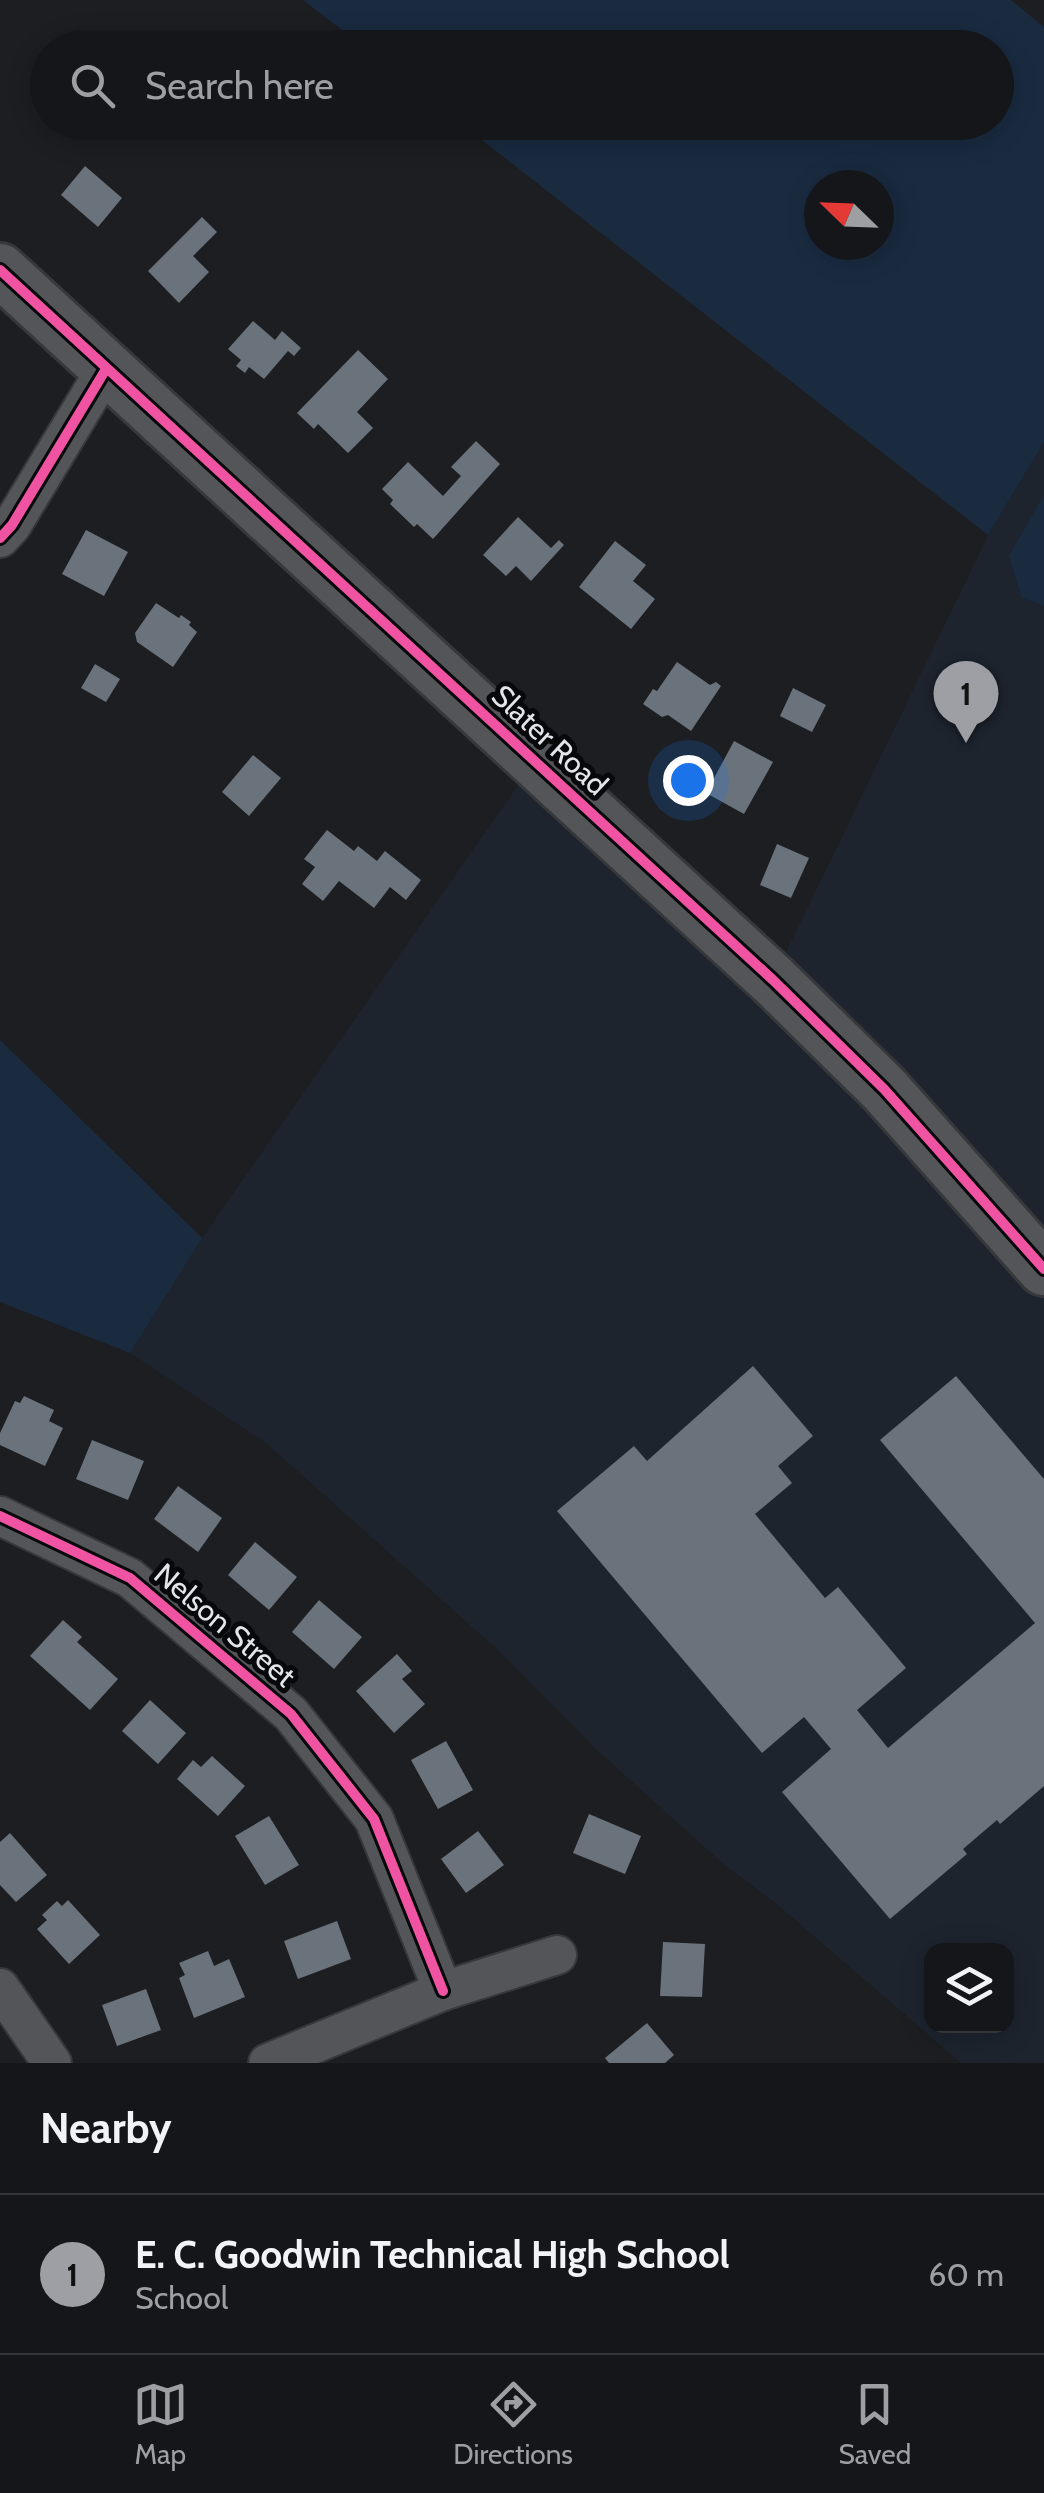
<!DOCTYPE html>
<html lang="en">
<head>
<meta charset="utf-8">
<style>
  body { margin:0; font-family:Cabin,sans-serif; background:#1e1f22; color:#f1f3f6 }
  .controls { position:absolute; right:30px; bottom:30px; display:grid; overflow:hidden; border-radius:20px; box-shadow:0 5px 25px #0003 }
  .controls button { width:90px; height:90px; display:grid; place-items:center; padding:0; border:0; border-bottom:2px solid #343538; background:#151619; color:#f1f3f6; font:50px sans-serif }
  .compass { position:absolute; left:804px; top:170px; width:90px; height:90px; border-radius:50%; background:#151619; box-shadow:0 5px 25px #0003; rotate:293deg }
  .you { position:absolute; left:688px; top:780px; width:35px; height:35px; margin:-25px; border:8px solid #fff; border-radius:50%; background:#1a73e8; box-shadow:0 0 0 15px #1a73e833 }
  .badge { display:grid; place-items:center; width:65px; height:65px; border-radius:50%; background:#9d9fa4; color:#111; font-size:32px; font-weight:700 }
  .pin { position:absolute; translate:-50% -82px; filter:drop-shadow(0 2px 5px #0008) }
  .pin::after { content:''; position:absolute; top:52px; width:35px; height:30px; background:inherit; clip-path:polygon(0 0,100% 0,50% 100%) }
  .list { margin:0; padding:0; list-style:none }
  h2 { display:flex; justify-content:space-between; align-items:center; height:130px; margin:0; padding:0 40px; font-size:42px }
  h2 small { font-size:32px; font-weight:400; color:#9d9fa2 }
  .list li { display:grid; grid-template-columns:65px 1fr auto; gap:30px; align-items:center; box-sizing:border-box; height:160px; padding:0 40px; border-top:2px solid #343538 }
  .list b { display:block; font-size:38px; white-space:nowrap }
  .list p { margin:0; font-size:32px; white-space:nowrap; color:#9d9fa2 }
  .list em { font-size:32px; font-style:normal; color:#9d9fa2 }
  .icon { flex:none; width:55px; height:55px; fill:none; stroke:currentColor; stroke-width:2; stroke-linecap:round; stroke-linejoin:round }
  .map { position:relative; flex:none; width:1044px; height:2063px; overflow:hidden }
  .search { position:absolute; background:#151619; box-shadow:0 5px 25px #0003; left:30px; right:30px; top:30px; height:110px; display:flex; align-items:center; gap:25px; box-sizing:border-box; padding:0 35px; border-radius:55px; color:#9d9fa2; font-size:38px }
  .sheet { height:290px; background:#151619 }
  nav { display:flex; justify-content:space-around; align-items:center; box-sizing:border-box; height:140px; border-top:2px solid #343538; background:#151619; font-size:28px; color:#9d9fa2 }
  nav a { display:grid; justify-items:center; gap:5px }
  nav .on { color:#9d9fa4 }
  .map>svg:first-child { display:block }
</style>
</head>
<body>
<div class="map">
<svg width="1044" height="2063" viewBox="0 0 1044 2063">
  <rect width="100%" height="100%" fill="#1c1e21"/>
  <path fill="#1d242e" fill-rule="evenodd" d="M 1044,442 L 1044,2063 L 961,2063 L 779,1906 L 720,1861 L 598,1751 L 499,1651 L 266,1443 L 130,1353 L 202,1238 L 535,761 L 773,979 L 988,535 ZM 932,1950 L 1006,1950 L 1006,2026 L 932,2026 Z"/>
  <g fill="#1a2b40" fill-rule="evenodd">
    <path d="M 303,0 L 1011,0 L 1044,27 L 1044,442 L 988,535 L 460,123 L 996,122 L 996,48 L 364,47 ZM 819,185 L 879,185 L 879,245 L 819,245 Z"/>
    <path d="M 1044,495 L 1044,605 L 1022,598 L 1009,556 Z"/>
    <path d="M 0,1040 L 202,1238 L 130,1353 L 0,1302 Z"/>
  </g>
  <g fill="#6a727c">
    <path d="M 85,166 L 122,198 L 98,227 L 61,195 Z"/>
    <path d="M 202,217 L 217,232 L 193,256 L 209,272 L 179,303 L 148,271 Z"/>
    <path d="M 253,321 L 275,340 L 282,331 L 301,348 L 294,356 L 288,351 L 264,379 L 249,367 L 245,373 L 236,366 L 241,360 L 228,349 Z"/>
    <path d="M 358,350 L 388,379 L 357,412 L 373,428 L 348,453 L 318,424 L 314,429 L 297,413 Z"/>
    <path d="M 476,441 L 500,464 L 433,539 L 417,524 L 414,527 L 390,504 L 393,500 L 382,489 L 408,462 L 443,496 L 461,476 L 451,467 Z"/>
    <path d="M 518,517 L 551,548 L 559,540 L 564,545 L 531,581 L 516,566 L 506,576 L 483,555 Z"/>
    <path d="M 86,530 L 128,552 L 104,596 L 62,574 Z"/>
    <path d="M 615,541 L 646,565 L 633,581 L 655,599 L 631,629 L 579,587 Z"/>
    <path d="M 156,603 L 179,618 L 181,615 L 191,622 L 189,625 L 197,632 L 173,667 L 137,642 L 135,633 Z"/>
    <path d="M 677,662 L 710,685 L 716,682 L 721,686 L 691,731 L 668,715 L 662,717 L 643,704 L 653,689 L 657,691 Z"/>
    <path d="M 95,664 L 120,679 L 106,702 L 81,688 Z"/>
    <path d="M 793,688 L 826,705 L 812,732 L 780,716 Z"/>
    <path d="M 734,741 L 773,762 L 744,814 L 706,793 Z"/>
    <path d="M 253,755 L 281,778 L 249,816 L 222,792 Z"/>
    <path d="M 327,830 L 354,851 L 358,846 L 377,861 L 385,851 L 421,880 L 406,900 L 390,887 L 374,908 L 339,881 L 323,901 L 302,884 L 315,867 L 304,859 Z"/>
    <path d="M 777,844 L 809,858 L 791,898 L 760,885 Z"/>
    <path d="M 753,1366 L 813,1436 L 778,1466 L 792,1483 L 755,1514 L 825,1598 L 838,1587 L 906,1668 L 857,1710 L 888,1748 L 1035,1623 L 880,1440 L 956,1376 L 1044,1479 L 1044,1786 L 1000,1824 L 997,1820 L 963,1849 L 967,1854 L 890,1919 L 782,1792 L 831,1749 L 804,1717 L 762,1753 L 557,1511 L 634,1446 L 647,1461 Z"/>
    <path d="M 24,1396 L 54,1410 L 49,1421 L 63,1428 L 45,1466 L 0,1445 L 0,1433 L 15,1401 L 20,1403 Z"/>
    <path d="M 92,1440 L 144,1461 L 128,1500 L 76,1479 Z"/>
    <path d="M 178,1486 L 222,1518 L 198,1552 L 154,1519 Z"/>
    <path d="M 255,1542 L 297,1577 L 269,1610 L 228,1575 Z"/>
    <path d="M 319,1600 L 362,1637 L 334,1669 L 292,1632 Z"/>
    <path d="M 63,1620 L 82,1637 L 77,1642 L 118,1679 L 90,1710 L 30,1656 Z"/>
    <path d="M 397,1654 L 412,1671 L 402,1679 L 425,1704 L 394,1733 L 356,1691 Z"/>
    <path d="M 150,1700 L 186,1733 L 158,1764 L 122,1731 Z"/>
    <path d="M 446,1741 L 473,1790 L 438,1809 L 411,1760 Z"/>
    <path d="M 212,1756 L 245,1786 L 218,1816 L 177,1779 L 193,1760 L 201,1767 Z"/>
    <path d="M 589,1814 L 641,1836 L 625,1874 L 573,1853 Z"/>
    <path d="M 269,1816 L 299,1865 L 265,1885 L 235,1836 Z"/>
    <path d="M 478,1831 L 504,1865 L 466,1893 L 441,1859 Z"/>
    <path d="M 10,1833 L 47,1875 L 16,1902 L 0,1885 L 0,1842 Z"/>
    <path d="M 68,1900 L 100,1935 L 69,1964 L 37,1929 L 47,1920 L 42,1915 L 57,1901 L 62,1906 Z"/>
    <path d="M 337,1921 L 351,1959 L 298,1979 L 284,1941 Z"/>
    <path d="M 663,1942 L 705,1944 L 702,1997 L 660,1996 Z"/>
    <path d="M 208,1951 L 214,1966 L 229,1959 L 245,1997 L 194,2018 L 179,1978 L 185,1975 L 179,1963 Z"/>
    <path d="M 146,1989 L 161,2030 L 117,2046 L 102,2005 Z"/>
    <path d="M 647,2023 L 674,2055 L 665,2063 L 609,2063 L 605,2058 Z"/>
  </g>
  <g fill="none" stroke-linecap="round" stroke-linejoin="round">
    <g stroke="#37383b" stroke-width="42">
      <g id="street">
        <path d="M 0,538 L 12,525 L 106,369"/>
        <path d="M 0,1516 L 130,1578 L 291,1714 L 374,1819 L 443,1991"/>
        <path d="M 0,1988 L 52,2063"/>
        <path d="M 268,2063 L 443,1991 L 557,1955"/>
      </g>
    </g>
    <g stroke="#37383b" stroke-width="58">
      <path id="secondary" d="M 0,270 L 773,980 L 884,1089 L 1044,1269"/>
    </g>
    <use href="#street" stroke="#535558" stroke-width="38"/>
    <use href="#secondary" stroke="#535558" stroke-width="52"/>
    <g stroke="#06080a" stroke-width="16">
      <g id="cycleway">
        <path d="M 0,270 L 773,980 L 884,1089 L 1044,1269"/>
        <path d="M 0,538 L 12,525 L 106,369"/>
        <path d="M 0,1516 L 130,1578 L 291,1714 L 374,1819 L 443,1991"/>
      </g>
    </g>
    <use href="#cycleway" stroke="#f153a3" stroke-width="10"/>
  </g>
  <g text-anchor="middle" dominant-baseline="central" stroke-width="10" stroke-linejoin="round" paint-order="stroke">
    <g font-size="30" fill="#e2e5ea" stroke="#06080a">
      <text transform="translate(550 740) rotate(43)">Slater Road</text>
      <text transform="translate(225 1625) rotate(40)">Nelson Street</text>
    </g>
  </g>
</svg>
<div class="controls">
<button><svg class="icon" aria-label="layers" viewBox="0 0 24 24"><path d="M12 4l9 5-9 5-9-5zM3 14l9 5 9-5"/></svg></button>
</div>
<svg class="compass" viewBox="-18 -18 36 36"><path d="M0-13l5 13h-10z" fill="#e53935"/><path d="M0 13l5-13h-10z" fill="#9d9fa2"/></svg>
<div class="you"></div>
<div class="pin badge" style="left:966px;top:743px">1</div>
<div class="search"><svg class="icon" aria-label="search" viewBox="0 0 24 24"><circle cx="10" cy="10" r="6"/><path d="M15 15l6 6"/></svg>Search here</div>
</div>
<section class="sheet">
<h2>Nearby<small></small></h2>
<ul class="list">
<li><span class="badge">1</span><div><b>E. C. Goodwin Technical High School</b><p>School</p></div><em>60 m</em></li>
</ul>
</section>
<nav>
<a class="on"><svg class="icon" aria-label="map" viewBox="0 0 24 24"><path d="M3 6l6-2 6 2 6-2v14l-6 2-6-2-6 2zM9 4v14M15 6v14"/></svg>Map</a>
<a><svg class="icon" aria-label="directions" viewBox="0 0 24 24"><path d="M12 3l9 9-9 9-9-9zM9 14v-3h6M13 9l2 2-2 2"/></svg>Directions</a>
<a><svg class="icon" aria-label="saved" viewBox="0 0 24 24"><path d="M7 4h10v16l-5-4-5 4z"/></svg>Saved</a>
</nav>
</body>
</html>
